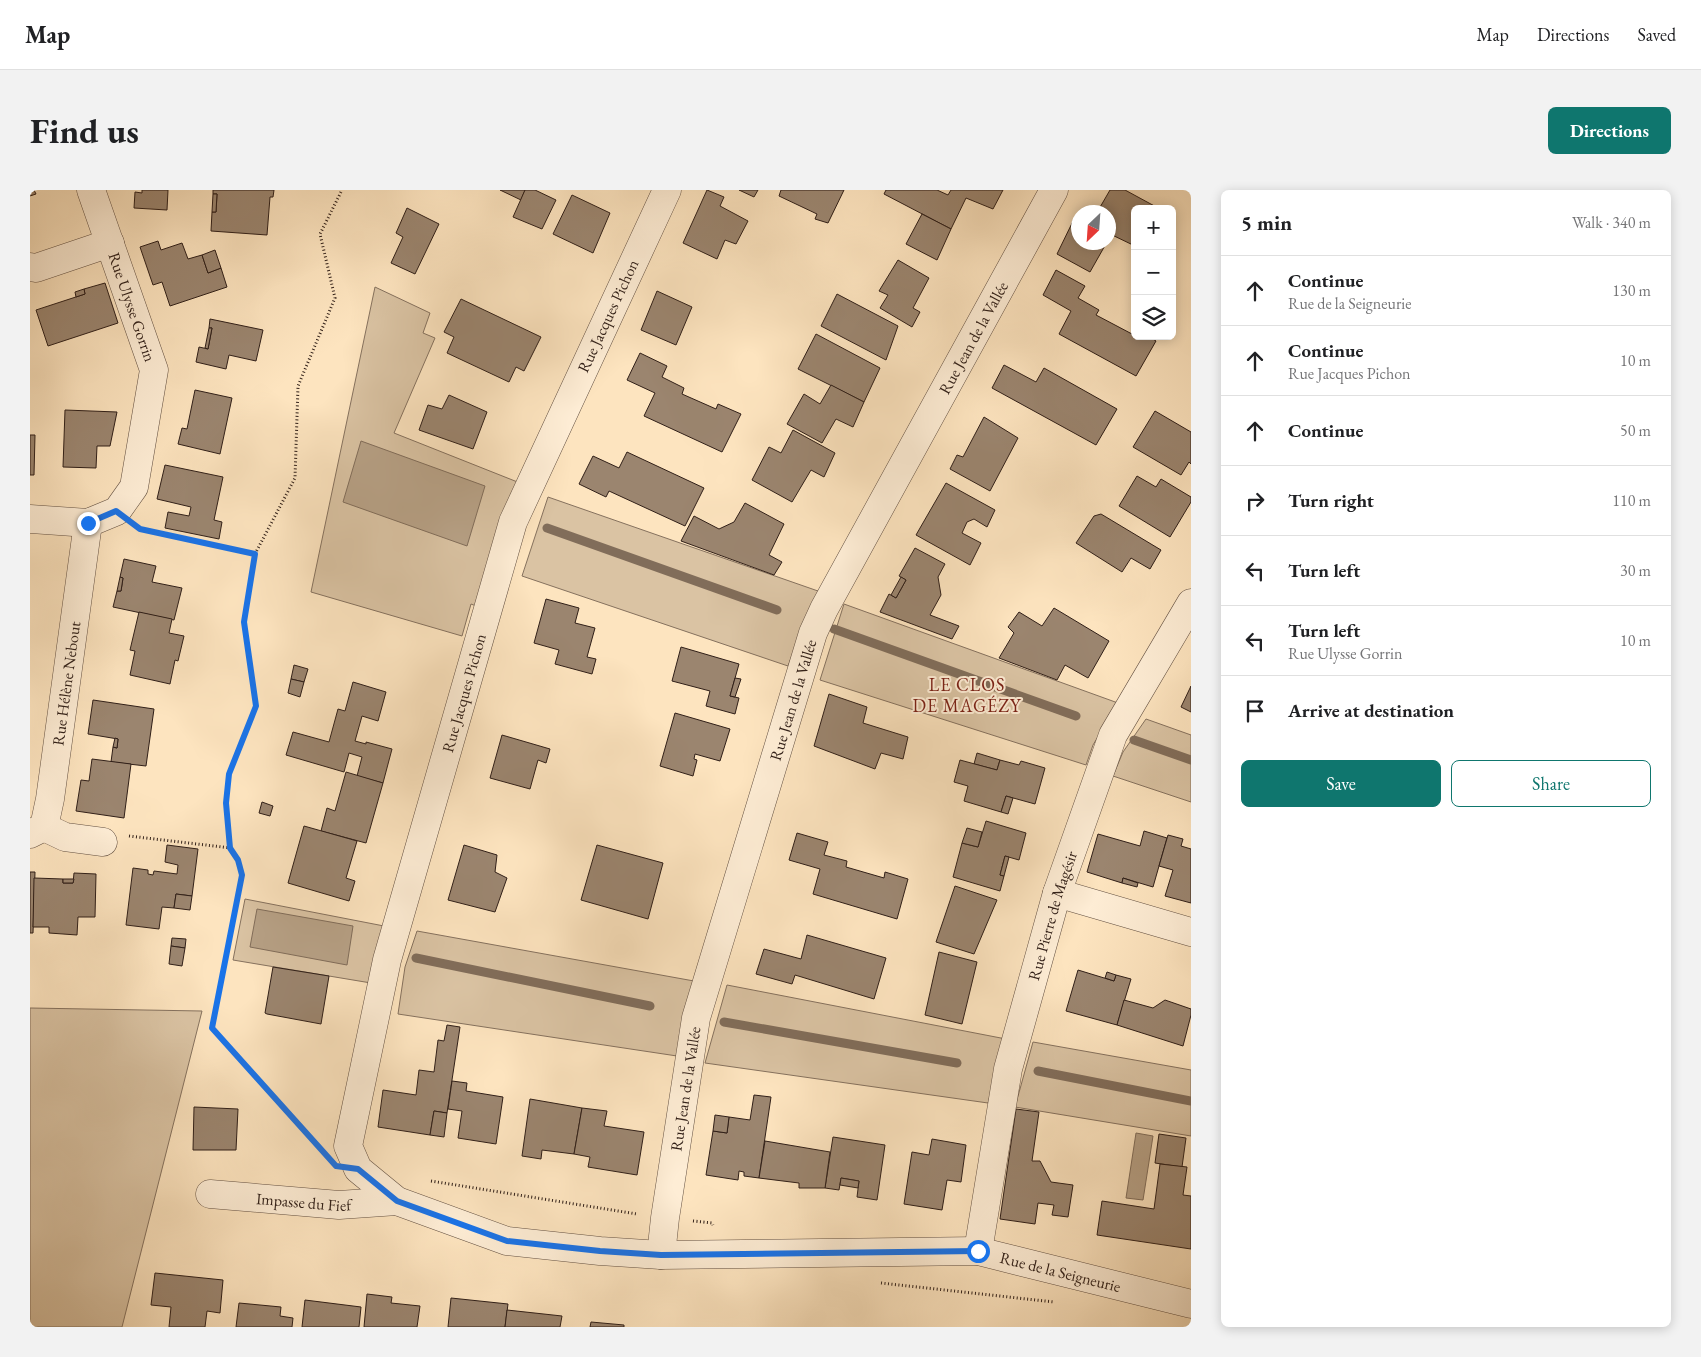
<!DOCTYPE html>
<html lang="en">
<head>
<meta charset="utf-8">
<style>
  body { margin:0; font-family:"EB Garamond",serif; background:#f2f2f2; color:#202124 }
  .controls { position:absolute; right:15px; top:15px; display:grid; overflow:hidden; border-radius:8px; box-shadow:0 2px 12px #0003 }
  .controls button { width:45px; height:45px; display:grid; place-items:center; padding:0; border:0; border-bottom:1px solid #e0e0e0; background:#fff; color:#202124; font:25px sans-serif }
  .compass { position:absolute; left:1041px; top:15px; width:45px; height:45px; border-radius:50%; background:#fff; box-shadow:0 2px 12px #0003; rotate:205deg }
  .stop { position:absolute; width:15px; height:15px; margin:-11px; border:4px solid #1a73e8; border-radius:50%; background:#fff }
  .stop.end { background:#1a73e8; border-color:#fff; box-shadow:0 1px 5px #0008 }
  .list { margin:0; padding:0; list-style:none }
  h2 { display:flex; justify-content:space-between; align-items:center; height:65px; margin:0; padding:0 20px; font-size:21px }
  h2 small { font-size:16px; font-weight:400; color:#757577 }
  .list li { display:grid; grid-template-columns:32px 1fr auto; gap:15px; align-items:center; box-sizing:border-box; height:70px; padding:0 20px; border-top:1px solid #e0e0e0 }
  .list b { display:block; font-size:19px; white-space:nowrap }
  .list p { margin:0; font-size:16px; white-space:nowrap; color:#757577 }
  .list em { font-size:16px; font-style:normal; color:#757577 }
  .actions { display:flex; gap:10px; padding:15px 20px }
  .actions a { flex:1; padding:11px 0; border:1px solid #0f766e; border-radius:8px; text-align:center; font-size:18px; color:#0f766e }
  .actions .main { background:#0f766e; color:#fff }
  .icon { flex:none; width:28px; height:28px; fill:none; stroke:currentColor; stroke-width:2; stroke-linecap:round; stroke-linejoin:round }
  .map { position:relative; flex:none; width:1161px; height:1137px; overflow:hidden; border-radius:8px }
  header { display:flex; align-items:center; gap:30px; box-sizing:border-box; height:70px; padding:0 25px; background:#fff; border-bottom:1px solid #e0e0e0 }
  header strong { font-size:24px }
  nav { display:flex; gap:28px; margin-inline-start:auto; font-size:18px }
  .intro { display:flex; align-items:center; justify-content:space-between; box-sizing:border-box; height:120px; padding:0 30px }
  h1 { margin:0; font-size:35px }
  .button { padding:12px 22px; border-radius:8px; background:#0f766e; color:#fff; font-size:18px; font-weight:700 }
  main { display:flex; gap:30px; padding:0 30px }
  aside { flex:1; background:#fff; border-radius:8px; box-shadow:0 2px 12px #0003 }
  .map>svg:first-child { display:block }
</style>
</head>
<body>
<header>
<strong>Map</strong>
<nav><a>Map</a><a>Directions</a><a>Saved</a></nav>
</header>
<div class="intro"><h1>Find us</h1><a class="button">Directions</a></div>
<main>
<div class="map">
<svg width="1161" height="1137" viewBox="0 0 1161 1137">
  <rect width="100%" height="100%" fill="#fde4bf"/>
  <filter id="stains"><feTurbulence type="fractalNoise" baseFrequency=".004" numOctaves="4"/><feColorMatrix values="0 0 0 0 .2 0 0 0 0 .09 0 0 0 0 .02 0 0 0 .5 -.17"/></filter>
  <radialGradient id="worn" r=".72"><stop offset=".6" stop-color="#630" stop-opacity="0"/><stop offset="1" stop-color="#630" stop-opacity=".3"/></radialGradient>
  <g fill="#dac3a3" stroke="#85715e">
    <path d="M 345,97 L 400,123 L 393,143 L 405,148 L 364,243 L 490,293 L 451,418 L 441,414 L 432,446 L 281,402 Z"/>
    <path d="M 518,307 L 788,401 L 758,476 L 492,386 Z"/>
    <path d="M 814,414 L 1088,513 L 1063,555 L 1056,575 L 790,490 Z"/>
    <path d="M 1116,529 L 1161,545 L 1161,612 L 1083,586 L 1093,562 Z"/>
    <path d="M 215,709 L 354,736 L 341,793 L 203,770 Z"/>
    <path d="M 387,741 L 664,791 L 647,866 L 368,824 L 375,777 Z"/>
    <path d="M 697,795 L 976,849 L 958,913 L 675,873 Z"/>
    <path d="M 0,818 L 172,821 L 92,1137 L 0,1137 Z"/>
    <path d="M 1003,852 L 1161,880 L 1161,946 L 985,917 Z"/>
  </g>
  <g fill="#b7a186" stroke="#816d5a">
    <path d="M 331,251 L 455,296 L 437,356 L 313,312 Z"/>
    <path d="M 227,719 L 323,736 L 317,775 L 220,757 Z"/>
    <path d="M 1106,943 L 1123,946 L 1113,1010 L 1096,1008 Z"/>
  </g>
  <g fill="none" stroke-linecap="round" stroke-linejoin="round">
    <g stroke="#816d5a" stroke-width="9">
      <path d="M 517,338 L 747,420"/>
      <path d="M 804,439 L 1046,526"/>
      <path d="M 1104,550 L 1161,570"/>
      <path d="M 386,768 L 620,816"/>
      <path d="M 694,832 L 927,873"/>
      <path d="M 1008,881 L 1161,911"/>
    </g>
  </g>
  <g fill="#9b856f" stroke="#301f18">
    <path d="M 0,0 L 4,0 L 6,4 L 0,6 Z"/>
    <path d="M 112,0 L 138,0 L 137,20 L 104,18 L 105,2 L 112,3 Z"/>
    <path d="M 183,0 L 244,0 L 243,7 L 240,7 L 237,45 L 181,41 L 182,22 L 186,22 L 187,4 L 183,4 Z"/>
    <path d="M 470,0 L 495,0 L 491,10 Z"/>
    <path d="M 495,0 L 505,0 L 526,10 L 512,39 L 483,27 Z"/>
    <path d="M 677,0 L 694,7 L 690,16 L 718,31 L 706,54 L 695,50 L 687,69 L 653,53 Z"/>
    <path d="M 709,0 L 728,0 L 724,7 Z"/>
    <path d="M 751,0 L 814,0 L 798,33 L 785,29 L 787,24 L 749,6 Z"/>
    <path d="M 856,0 L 907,0 L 918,5 L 921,0 L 973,0 L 963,19 L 936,8 L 921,39 L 854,4 Z"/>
    <path d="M 1080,0 L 1095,0 L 1130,19 L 1105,19 L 1105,56 L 1078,43 L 1078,22 L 1062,22 L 1065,16 L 1069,19 Z"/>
    <path d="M 183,4 L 187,4 L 186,22 L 182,22 Z"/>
    <path d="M 542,5 L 580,23 L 563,63 L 523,44 Z"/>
    <path d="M 377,18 L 409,34 L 385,84 L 361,73 L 373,47 L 366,43 Z"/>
    <path d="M 892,24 L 921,39 L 907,70 L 876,54 Z"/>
    <path d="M 1046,25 L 1048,27 L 1048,52 L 1077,52 L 1060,82 L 1027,64 Z"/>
    <path d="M 128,51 L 131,60 L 152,53 L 158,69 L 172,65 L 178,83 L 191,78 L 197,97 L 140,116 L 132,92 L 123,95 L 110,57 Z"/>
    <path d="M 185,60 L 191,78 L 178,83 L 172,65 Z"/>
    <path d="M 868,70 L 899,88 L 883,118 L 890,122 L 882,137 L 850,118 L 858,105 L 849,101 Z"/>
    <path d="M 1026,80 L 1055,96 L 1048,108 L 1069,120 L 1066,125 L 1102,144 L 1105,139 L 1105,146 L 1118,146 L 1126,151 L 1106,186 L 1029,144 L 1041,121 L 1013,105 Z"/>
    <path d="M 75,93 L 88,133 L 18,156 L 6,120 L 55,104 L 54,99 Z"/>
    <path d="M 54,99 L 55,104 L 46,107 L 45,102 Z"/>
    <path d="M 627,101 L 662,117 L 646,155 L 611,140 Z"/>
    <path d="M 807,104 L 868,136 L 856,170 L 791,136 Z"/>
    <path d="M 431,109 L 511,147 L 494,181 L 486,177 L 479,192 L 417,163 L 424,147 L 414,142 Z"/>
    <path d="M 180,129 L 233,140 L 226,171 L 199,165 L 196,179 L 166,172 L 169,157 L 178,159 L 182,138 L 179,138 Z"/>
    <path d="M 179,138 L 182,138 L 178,159 L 175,158 Z"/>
    <path d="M 786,144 L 850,178 L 834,212 L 768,179 Z"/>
    <path d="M 610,163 L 637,176 L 632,187 L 654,198 L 652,204 L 686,219 L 688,214 L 711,224 L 692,262 L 614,226 L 625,203 L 597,190 Z"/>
    <path d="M 974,175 L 1006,192 L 1014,178 L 1087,219 L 1066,255 L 962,198 Z"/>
    <path d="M 801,195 L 834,212 L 823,237 L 806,229 L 792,253 L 757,234 L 774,204 L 790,214 Z"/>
    <path d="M 165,200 L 202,208 L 190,264 L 148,254 L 152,238 L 157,239 Z"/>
    <path d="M 419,205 L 457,222 L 443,259 L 389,240 L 398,215 L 412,219 Z"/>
    <path d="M 35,220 L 87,222 L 80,256 L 67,256 L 66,278 L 33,277 Z"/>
    <path d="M 1125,221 L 1161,242 L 1161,274 L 1159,272 L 1151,285 L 1103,257 Z"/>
    <path d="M 954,227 L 988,248 L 960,301 L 920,279 L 927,265 L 933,267 Z"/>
    <path d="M 763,240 L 805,263 L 794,287 L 781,280 L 762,312 L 722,290 L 739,257 L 751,263 Z"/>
    <path d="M 0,245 L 5,245 L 4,285 L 0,285 Z"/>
    <path d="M 597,262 L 674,298 L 655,336 L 579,301 L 576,307 L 549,294 L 563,266 L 589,278 Z"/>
    <path d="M 135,275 L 193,287 L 184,330 L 192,332 L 189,349 L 135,338 L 138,322 L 159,326 L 161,317 L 127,309 Z"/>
    <path d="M 1107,286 L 1126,297 L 1131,289 L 1161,307 L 1161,312 L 1140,347 L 1089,316 Z"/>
    <path d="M 916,293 L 965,320 L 957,337 L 944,329 L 937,332 L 932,343 L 951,353 L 940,375 L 886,345 Z"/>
    <path d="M 715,313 L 754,334 L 739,365 L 752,372 L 744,385 L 651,351 L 664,326 L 689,339 L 704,332 Z"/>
    <path d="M 1071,324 L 1131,360 L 1120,379 L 1101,368 L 1092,382 L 1046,353 L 1064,326 Z"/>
    <path d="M 885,358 L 915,374 L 908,387 L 911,405 L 900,425 L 929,436 L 922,449 L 850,422 L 859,404 L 866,408 L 876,390 L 869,386 Z"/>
    <path d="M 94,369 L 126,376 L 122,392 L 152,398 L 144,430 L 83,417 L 87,401 L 91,401 L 93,388 L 90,387 Z"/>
    <path d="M 90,387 L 93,388 L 91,401 L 87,401 Z"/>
    <path d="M 871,387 L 876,390 L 866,408 L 861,405 Z"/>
    <path d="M 516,409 L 549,418 L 545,433 L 565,438 L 557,467 L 566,469 L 562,484 L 525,474 L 529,460 L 504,453 Z"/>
    <path d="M 1024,418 L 1079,451 L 1058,488 L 1035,475 L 1027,490 L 969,468 L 984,443 L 978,437 L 989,422 L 1012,436 Z"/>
    <path d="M 109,422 L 142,429 L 139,443 L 154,446 L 148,471 L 145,470 L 140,494 L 100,485 L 105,461 L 100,460 Z"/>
    <path d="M 651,457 L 709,474 L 700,506 L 709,508 L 705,524 L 676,516 L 680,501 L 642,491 Z"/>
    <path d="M 264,475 L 278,479 L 274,492 L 261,489 Z"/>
    <path d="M 705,488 L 711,489 L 705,507 L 700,506 Z"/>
    <path d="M 261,489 L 274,492 L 270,507 L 258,503 Z"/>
    <path d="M 323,492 L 356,502 L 348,531 L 332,526 L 325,551 L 336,554 L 336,552 L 362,559 L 353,593 L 327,586 L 332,567 L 319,563 L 314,582 L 256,565 L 263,542 L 299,552 L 308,519 L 315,521 Z"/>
    <path d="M 1161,496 L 1161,522 L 1151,517 Z"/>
    <path d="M 799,504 L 837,517 L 833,533 L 878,547 L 873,569 L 851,563 L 845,579 L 784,556 Z"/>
    <path d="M 63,510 L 124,519 L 116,576 L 81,572 L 83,557 L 87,558 L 88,549 L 58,544 Z"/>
    <path d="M 645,523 L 700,539 L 690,571 L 665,564 L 664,569 L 667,570 L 663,586 L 630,576 Z"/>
    <path d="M 472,545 L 520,559 L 516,573 L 508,570 L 500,599 L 460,588 Z"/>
    <path d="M 85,548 L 88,549 L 87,558 L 83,557 Z"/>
    <path d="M 947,563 L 970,570 L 967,580 L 944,574 Z"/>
    <path d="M 62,569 L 101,574 L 94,628 L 46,621 L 51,590 L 59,591 Z"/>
    <path d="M 930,570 L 967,580 L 970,570 L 989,575 L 991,571 L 1015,578 L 1005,614 L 976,606 L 971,622 L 934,611 L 938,596 L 924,592 Z"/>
    <path d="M 316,582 L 353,593 L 336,653 L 291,641 L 297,618 L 305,621 Z"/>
    <path d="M 976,606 L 983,608 L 978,624 L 971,622 Z"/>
    <path d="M 232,612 L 243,616 L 240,626 L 229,623 Z"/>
    <path d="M 956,631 L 996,643 L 989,670 L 975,666 L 970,685 L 974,686 L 970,701 L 923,687 L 932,653 L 948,657 Z"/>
    <path d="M 274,636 L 327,651 L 316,688 L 325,691 L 319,711 L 258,693 Z"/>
    <path d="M 937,638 L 952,642 L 948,657 L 932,653 Z"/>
    <path d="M 1114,641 L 1137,648 L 1123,697 L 1093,688 L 1092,693 L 1057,682 L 1068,644 L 1110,656 Z"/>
    <path d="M 767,643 L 798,652 L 794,665 L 817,671 L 816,677 L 854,688 L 855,682 L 878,689 L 867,729 L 783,704 L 790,679 L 759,670 Z"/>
    <path d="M 1138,645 L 1153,649 L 1151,656 L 1161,659 L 1161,713 L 1135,706 L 1143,680 L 1129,676 Z"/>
    <path d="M 137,655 L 168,659 L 162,706 L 146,704 L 144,718 L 132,717 L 129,739 L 96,735 L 103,678 L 118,680 L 118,684 L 123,685 L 124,681 L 147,684 L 148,675 L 135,672 Z"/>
    <path d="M 434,655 L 467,665 L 465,682 L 477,688 L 465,722 L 418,710 Z"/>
    <path d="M 567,655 L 633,673 L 618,729 L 551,710 Z"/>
    <path d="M 975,666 L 979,667 L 974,686 L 970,685 Z"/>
    <path d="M 0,682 L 5,682 L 3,743 L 0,743 Z"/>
    <path d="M 44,683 L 66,684 L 65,727 L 48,727 L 47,745 L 19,743 L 19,737 L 3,737 L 4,688 L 33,689 L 33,693 L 43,693 Z"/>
    <path d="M 1093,688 L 1108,693 L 1107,697 L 1092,693 Z"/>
    <path d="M 33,689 L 44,689 L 43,693 L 33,693 Z"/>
    <path d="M 925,696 L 967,710 L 944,764 L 906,752 Z"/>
    <path d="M 146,704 L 162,706 L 160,720 L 144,718 Z"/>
    <path d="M 777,745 L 856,768 L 844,809 L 765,785 L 762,794 L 726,784 L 734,759 L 771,769 Z"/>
    <path d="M 142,748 L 156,749 L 155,758 L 141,756 Z"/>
    <path d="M 141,756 L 155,758 L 152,776 L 139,774 Z"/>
    <path d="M 909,762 L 947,772 L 932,834 L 895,825 Z"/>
    <path d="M 243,777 L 299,786 L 291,834 L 237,824 L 235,823 Z"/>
    <path d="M 1048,780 L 1084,791 L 1086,785 L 1101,789 L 1087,835 L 1036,821 Z"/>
    <path d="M 1077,782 L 1086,785 L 1084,791 L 1075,788 Z"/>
    <path d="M 1094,810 L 1123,818 L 1135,810 L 1161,819 L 1161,825 L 1153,856 L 1087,835 Z"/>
    <path d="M 417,835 L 430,837 L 417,923 L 404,921 L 400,945 L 348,937 L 353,900 L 386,905 L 389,880 L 404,882 L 408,850 L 414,851 Z"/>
    <path d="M 422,891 L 437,893 L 436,901 L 473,907 L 466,954 L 428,948 L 432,921 L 418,919 Z"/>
    <path d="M 724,905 L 741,907 L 729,988 L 714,986 L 714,982 L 709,981 L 708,990 L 676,985 L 683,941 L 697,943 L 699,927 L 720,930 Z"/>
    <path d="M 500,909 L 552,918 L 544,964 L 512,960 L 511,969 L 492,966 Z"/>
    <path d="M 164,917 L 208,919 L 206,960 L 163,960 Z"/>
    <path d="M 552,918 L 577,921 L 574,936 L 614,942 L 607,985 L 558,977 L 560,967 L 544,964 Z"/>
    <path d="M 986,919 L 1009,922 L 1002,971 L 1010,971 L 1021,992 L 1043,995 L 1038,1027 L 1022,1025 L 1024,1015 L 1008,1013 L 1005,1034 L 970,1029 Z"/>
    <path d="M 404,921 L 417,923 L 414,947 L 400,945 Z"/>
    <path d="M 685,925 L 699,927 L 697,943 L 683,941 Z"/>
    <path d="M 1129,944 L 1156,948 L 1152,977 L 1125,973 Z"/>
    <path d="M 803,947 L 855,955 L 847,1010 L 827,1007 L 829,991 L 811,988 L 809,1000 L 795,998 Z"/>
    <path d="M 902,949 L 936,955 L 931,992 L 917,990 L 912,1020 L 874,1014 L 882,962 L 899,965 Z"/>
    <path d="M 735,951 L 800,962 L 795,998 L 769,998 L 769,993 L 729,988 Z"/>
    <path d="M 1130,974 L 1157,977 L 1153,1005 L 1161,1006 L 1161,1059 L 1067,1045 L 1072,1011 L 1124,1019 Z"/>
    <path d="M 811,988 L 829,991 L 828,998 L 810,995 Z"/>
    <path d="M 125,1083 L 193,1090 L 190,1123 L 177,1121 L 175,1137 L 139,1137 L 141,1117 L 121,1115 Z"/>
    <path d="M 337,1104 L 362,1107 L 361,1113 L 390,1116 L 387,1137 L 334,1137 Z"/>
    <path d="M 421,1108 L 478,1114 L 475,1137 L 418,1137 Z"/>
    <path d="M 275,1110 L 331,1117 L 329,1137 L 272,1137 Z"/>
    <path d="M 209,1113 L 251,1117 L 250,1126 L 263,1128 L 262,1137 L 206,1137 Z"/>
    <path d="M 477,1120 L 532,1126 L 530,1137 L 475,1137 Z"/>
    <path d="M 561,1132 L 594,1135 L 594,1137 L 560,1137 Z"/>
  </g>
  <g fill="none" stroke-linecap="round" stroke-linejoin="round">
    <g stroke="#635042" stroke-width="29">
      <g id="minor">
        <path id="s1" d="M 637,0 L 483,332 L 357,770 L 318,956 L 328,979 L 367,1011 L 477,1051 L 570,1061 L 631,1065 L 948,1061 L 1161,1114"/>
        <path d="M 0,77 L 6,78 L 80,53"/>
        <path d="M 0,329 L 58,333 L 87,321 L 104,297 L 124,180 L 61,0"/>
        <path d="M 14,637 L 35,647 L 73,652"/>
        <path id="s2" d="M 0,644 L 14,637 L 20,609 L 58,333"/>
        <path d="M 1027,703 L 1161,742"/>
        <path id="s3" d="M 180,1004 L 309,1015 L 367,1011"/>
        <path id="s4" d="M 948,1061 L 978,879 L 1027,703 L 1083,545 L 1161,413"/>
        <path id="s5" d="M 631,1065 L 635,1028 L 666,828 L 783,443 L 794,419 L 1024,0"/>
      </g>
    </g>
    <g stroke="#301f18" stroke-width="3" stroke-dasharray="1 2.5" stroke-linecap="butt">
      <path d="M 109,338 L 225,364"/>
      <path d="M 99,646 L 201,658"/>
      <path d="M 289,958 L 182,838 L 212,685 L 208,670 L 201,658 L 196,613 L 199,584 L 226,516 L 214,432 L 225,364 L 265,288 L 268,196 L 305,108 L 290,44 L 312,0"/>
      <path d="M 401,991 L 607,1024"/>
      <path d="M 663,1031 L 682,1033 L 683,1035"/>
      <path d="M 851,1093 L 1024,1112"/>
    </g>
    <use href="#minor" stroke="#feedd5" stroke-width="28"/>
  </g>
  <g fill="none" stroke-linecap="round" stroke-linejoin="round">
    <path stroke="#1a73e8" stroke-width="6" d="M 58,333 L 86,321 L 110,339 L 225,364 L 214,432 L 226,516 L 199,584 L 196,613 L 200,658 L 208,670 L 212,685 L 182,838 L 306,976 L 328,979 L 367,1011 L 477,1051 L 570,1061 L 631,1065 L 948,1061"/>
  </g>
  <g text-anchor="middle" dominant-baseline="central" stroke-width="4" stroke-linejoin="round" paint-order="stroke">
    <g font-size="16" fill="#301f18" stroke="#feedd5">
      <text transform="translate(102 117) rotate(71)">Rue Ulysse Gorrin</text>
      <text transform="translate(578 126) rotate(-65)">Rue Jacques Pichon</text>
      <text stroke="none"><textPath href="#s5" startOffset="978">Rue Jean de la Vallée</textPath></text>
      <text stroke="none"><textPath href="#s2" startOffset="161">Rue Hélène Nebout</textPath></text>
      <text transform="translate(434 503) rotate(-74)">Rue Jacques Pichon</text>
      <text stroke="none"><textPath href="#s5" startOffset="572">Rue Jean de la Vallée</textPath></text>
      <text stroke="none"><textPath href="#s4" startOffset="344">Rue Pierre de Magésir</textPath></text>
      <text stroke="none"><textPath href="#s5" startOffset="168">Rue Jean de la Vallée</textPath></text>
      <text stroke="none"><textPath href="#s3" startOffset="94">Impasse du Fief</textPath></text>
      <text stroke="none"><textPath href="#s1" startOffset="1761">Rue de la Seigneurie</textPath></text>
    </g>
    <g font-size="18" letter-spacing="1" fill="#7a1f14" stroke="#feedd5">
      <text x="937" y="494">LE CLOS<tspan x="937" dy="21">DE MAGÉZY</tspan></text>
    </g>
  </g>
  <rect width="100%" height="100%" filter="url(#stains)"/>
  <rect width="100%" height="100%" fill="url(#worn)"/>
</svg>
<div class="controls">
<button>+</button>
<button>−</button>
<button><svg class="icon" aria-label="layers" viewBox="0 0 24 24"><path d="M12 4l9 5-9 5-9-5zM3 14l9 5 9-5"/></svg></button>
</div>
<svg class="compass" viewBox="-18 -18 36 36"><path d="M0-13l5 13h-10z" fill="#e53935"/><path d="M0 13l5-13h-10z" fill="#757577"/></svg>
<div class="stop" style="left:948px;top:1061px"></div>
<div class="stop end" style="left:58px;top:333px"></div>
</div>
<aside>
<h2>5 min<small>Walk · 340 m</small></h2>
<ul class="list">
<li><svg class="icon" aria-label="ahead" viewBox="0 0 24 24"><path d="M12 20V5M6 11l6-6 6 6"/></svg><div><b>Continue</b><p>Rue de la Seigneurie</p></div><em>130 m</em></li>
<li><svg class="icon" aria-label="ahead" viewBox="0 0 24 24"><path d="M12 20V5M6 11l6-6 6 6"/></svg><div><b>Continue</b><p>Rue Jacques Pichon</p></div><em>10 m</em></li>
<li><svg class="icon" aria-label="ahead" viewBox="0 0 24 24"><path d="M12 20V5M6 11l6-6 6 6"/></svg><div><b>Continue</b></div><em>50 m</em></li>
<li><svg class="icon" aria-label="right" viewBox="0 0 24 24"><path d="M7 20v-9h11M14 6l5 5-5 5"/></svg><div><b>Turn right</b></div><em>110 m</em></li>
<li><svg class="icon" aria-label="left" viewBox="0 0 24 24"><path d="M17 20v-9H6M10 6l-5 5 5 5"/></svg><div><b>Turn left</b></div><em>30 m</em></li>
<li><svg class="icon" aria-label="left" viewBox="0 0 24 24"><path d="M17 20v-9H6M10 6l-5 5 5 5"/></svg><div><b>Turn left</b><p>Rue Ulysse Gorrin</p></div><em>10 m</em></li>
<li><svg class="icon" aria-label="arrive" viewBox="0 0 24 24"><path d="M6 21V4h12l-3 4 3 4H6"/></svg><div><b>Arrive at destination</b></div></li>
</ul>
<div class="actions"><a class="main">Save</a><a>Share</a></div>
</aside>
</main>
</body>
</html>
